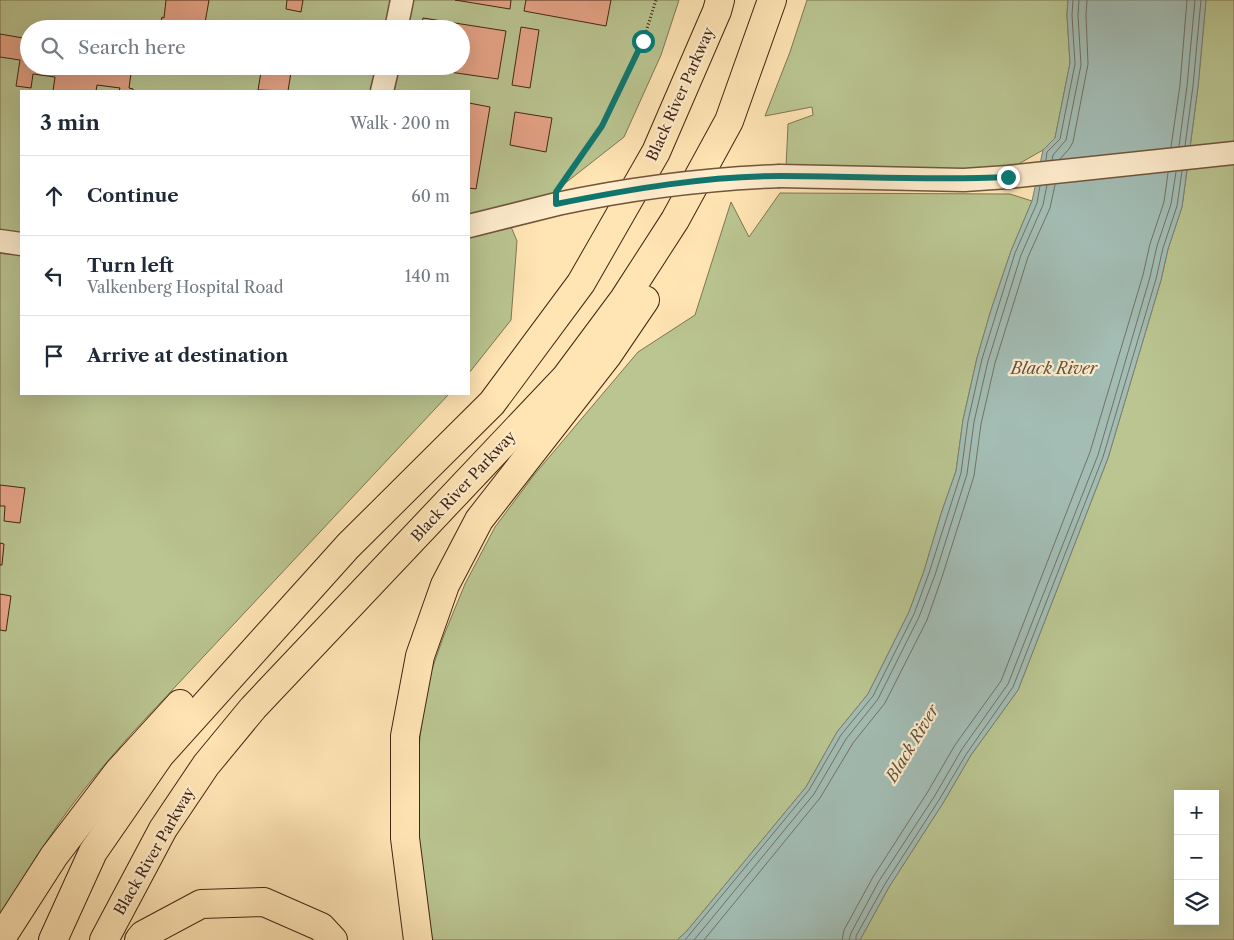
<!DOCTYPE html>
<html lang="en">
<head>
<meta charset="utf-8">
<style>
  body { margin:0; font-family:"Libre Caslon Text",serif; background:#f6f6f7; color:#1f2937 }
  .controls { position:absolute; right:15px; bottom:15px; display:grid; overflow:hidden; border-radius:0px; box-shadow:0 5px 20px #0002 }
  .controls button { width:45px; height:45px; display:grid; place-items:center; padding:0; border:0; border-bottom:1px solid #e0e1e3; background:#fff; color:#1f2937; font:25px sans-serif }
  .stop { position:absolute; width:15px; height:15px; margin:-11px; border:4px solid #0f766e; border-radius:50%; background:#fff }
  .stop.end { background:#0f766e; border-color:#fff; box-shadow:0 1px 5px #0008 }
  .list { margin:0; padding:0; list-style:none }
  h2 { display:flex; justify-content:space-between; align-items:center; height:65px; margin:0; padding:0 20px; font-size:21px }
  h2 small { font-size:16px; font-weight:400; color:#747a83 }
  .list li { display:grid; grid-template-columns:32px 1fr auto; gap:15px; align-items:center; box-sizing:border-box; height:80px; padding:0 20px; border-top:1px solid #e0e1e3 }
  .list b { display:block; font-size:19px; white-space:nowrap }
  .list p { margin:0; font-size:16px; white-space:nowrap; color:#747a83 }
  .list em { font-size:16px; font-style:normal; color:#747a83 }
  .icon { flex:none; width:28px; height:28px; fill:none; stroke:currentColor; stroke-width:2; stroke-linecap:round; stroke-linejoin:round }
  .map { position:relative; flex:none; width:1234px; height:940px; overflow:hidden }
  .search { position:absolute; background:#fff; box-shadow:0 5px 20px #0002; left:20px; top:20px; width:450px; height:55px; display:flex; align-items:center; gap:12px; box-sizing:border-box; padding:0 18px; border-radius:28px; color:#747a83; font-size:19px }
  .panel { position:absolute; background:#fff; box-shadow:0 5px 20px #0002; left:20px; top:90px; width:450px; height:305px; border-radius:0px }
  .map>svg:first-child { display:block }
</style>
</head>
<body>
<div class="map">
<svg width="1234" height="940" viewBox="0 0 1234 940">
  <rect width="100%" height="100%" fill="#ffe4b4"/>
  <filter id="stains"><feTurbulence type="fractalNoise" baseFrequency=".004" numOctaves="4"/><feColorMatrix values="0 0 0 0 .2 0 0 0 0 .09 0 0 0 0 .02 0 0 0 .5 -.17"/></filter>
  <radialGradient id="worn" r=".72"><stop offset=".6" stop-color="#630" stop-opacity="0"/><stop offset="1" stop-color="#630" stop-opacity=".3"/></radialGradient>
  <g fill="#bac591" stroke="#7e7652" fill-rule="evenodd">
    <path d="M 0,0 L 679,0 L 661,55 L 624,137 L 545,199 L 504,210 L 517,241 L 511,320 L 469,373 L 469,91 L 21,91 L 21,394 L 449,394 L 133,732 C 111,757 89,782 69,809 C 44,843 22,880 0,916 ZM 29,29 L 461,29 L 461,66 L 29,66 Z"/>
    <path d="M 807,0 L 1068,0 L 1067,15 L 1070,63 L 1055,138 L 1043,150 L 1015,166 L 986,169 L 786,168 L 788,124 L 813,115 L 812,107 L 765,116 L 790,52 Z"/>
    <path d="M 1206,0 L 1234,0 L 1234,940 L 860,940 L 889,887 L 943,803 L 971,755 L 1018,690 L 1108,458 L 1161,280 L 1168,249 L 1182,207 L 1198,87 ZM 1178,794 L 1215,794 L 1215,921 L 1178,921 Z"/>
    <path d="M 780,193 L 1010,194 L 1032,201 L 1011,251 L 991,310 L 977,358 L 963,420 L 956,471 L 941,514 L 924,571 L 909,612 L 868,694 L 837,732 L 806,787 L 686,932 L 677,940 L 432,940 L 420,857 L 417,789 L 420,736 L 425,702 L 431,672 L 444,635 L 465,584 L 495,527 L 534,475 L 638,352 L 695,315 L 731,202 L 749,237 Z"/>
  </g>
  <path fill="#a3bdb5" stroke="#7c8174" d="M 1068,0 L 1206,0 L 1198,87 L 1182,207 L 1168,249 L 1161,280 L 1108,458 L 1018,690 L 971,755 L 943,803 L 889,887 L 860,940 L 677,940 L 686,932 L 806,787 L 837,732 L 868,694 L 909,612 L 924,571 L 941,514 L 956,471 L 963,420 L 977,358 L 991,310 L 1011,251 L 1032,201 L 1043,150 L 1055,138 L 1070,63 L 1067,15 Z"/>
  <g fill="none" stroke-linecap="round" stroke-linejoin="round">
    <g stroke="#727264" stroke-width="1">
      <path d="M 1179,146 L 1187,86 L 1195,0"/>
      <path d="M 1185,146 L 1193,86 L 1201,0"/>
      <path d="M 1171,147 L 1180,85 L 1187,0"/>
      <path d="M 1060,159 L 1069,149 L 1073,142 L 1088,64 L 1086,15 L 1087,0"/>
      <path d="M 1046,160 L 1047,152 L 1060,139 L 1075,64 L 1072,15 L 1073,0"/>
      <path d="M 1052,160 L 1053,155 L 1066,140 L 1081,65 L 1078,15 L 1079,0"/>
      <path d="M 685,940 L 809,790 L 841,735 L 873,696 L 914,614 L 929,573 L 961,473 L 968,421 L 982,359 L 1015,253 L 1037,203 L 1040,186"/>
      <path d="M 694,940 L 814,794 L 846,739 L 878,699 L 919,617 L 935,575 L 967,474 L 974,422 L 988,361 L 1021,255 L 1043,205 L 1047,185"/>
      <path d="M 704,940 L 820,798 L 853,743 L 885,703 L 927,620 L 942,577 L 974,476 L 981,424 L 995,363 L 1028,257 L 1050,208 L 1055,185"/>
      <path d="M 842,940 L 844,930 L 873,877 L 927,793 L 955,745 L 1001,681 L 1090,452 L 1143,275 L 1150,244 L 1164,202 L 1168,173"/>
      <path d="M 849,940 L 851,933 L 879,881 L 934,797 L 962,749 L 1008,684 L 1098,455 L 1150,277 L 1157,246 L 1171,204 L 1176,172"/>
      <path d="M 856,940 L 856,936 L 885,884 L 939,800 L 967,753 L 1013,687 L 1103,457 L 1156,279 L 1163,248 L 1177,206 L 1182,171"/>
    </g>
  </g>
  <g fill="#e6a487" stroke="#422612">
    <path d="M 166,0 L 209,0 L 205,23 L 240,29 L 160,29 L 162,17 L 164,18 Z"/>
    <path d="M 287,0 L 303,0 L 301,12 L 286,9 Z"/>
    <path d="M 455,0 L 511,0 L 510,9 Z"/>
    <path d="M 526,0 L 611,0 L 606,26 L 524,11 Z"/>
    <path d="M 423,18 L 506,31 L 498,79 L 415,67 L 461,66 L 461,29 L 421,29 Z"/>
    <path d="M 521,27 L 539,30 L 530,88 L 512,85 Z"/>
    <path d="M 0,34 L 29,39 L 29,66 L 132,66 L 129,88 L 133,89 L 133,91 L 119,91 L 120,88 L 97,85 L 96,91 L 53,91 L 55,77 L 33,74 L 31,88 L 16,86 L 20,60 L 0,57 Z"/>
    <path d="M 262,66 L 292,66 L 288,91 L 258,90 Z"/>
    <path d="M 469,103 L 490,107 L 476,189 L 469,188 Z"/>
    <path d="M 515,112 L 552,118 L 546,152 L 510,145 Z"/>
    <path d="M 0,485 L 25,488 L 20,523 L 4,521 L 5,506 L 0,506 Z"/>
    <path d="M 0,543 L 4,544 L 2,565 L 0,565 Z"/>
    <path d="M 0,594 L 11,596 L 6,631 L 0,630 Z"/>
  </g>
  <g fill="none" stroke-linecap="round" stroke-linejoin="round">
    <g stroke="#71563a" stroke-width="25">
      <g id="minor">
        <path d="M 396,29 L 402,0"/>
        <path d="M 382,91 L 388,66"/>
        <path d="M 780,176 L 964,180 L 1008,177 L 1234,153"/>
        <path d="M 469,226 L 557,204"/>
        <path d="M 0,241 L 21,244"/>
      </g>
    </g>
    <g stroke="#422612" stroke-width="30">
      <g id="highway">
        <path d="M 0,940 L 54,856 L 118,772 L 180,704"/>
        <path d="M 53,940 L 93,852 L 160,755 L 348,546 L 492,403 L 581,283 L 656,152 L 717,11 L 720,0"/>
        <path d="M 104,940 L 163,829 L 206,765 L 253,708 L 566,377 L 624,299 L 675,220 L 729,121 L 772,0"/>
        <path d="M 139,940 L 143,935 L 201,904 L 264,902 L 321,927 L 333,940"/>
        <path d="M 418,940 L 405,838 L 405,736 L 420,656 L 445,585 L 479,520 L 607,356 L 645,300"/>
      </g>
    </g>
    <path stroke="#422612" stroke-width="3" stroke-dasharray="1 2.5" stroke-linecap="butt" d="M 564,181 L 602,126 L 643,41 L 656,0"/>
    <use href="#minor" stroke="#ffedce" stroke-width="22"/>
    <use href="#highway" stroke="#ffe4b4" stroke-width="28"/>
    <g stroke="#71563a" stroke-width="25" stroke-linecap="butt">
      <path id="minor-bridge" d="M 557,204 C 632,188 704,179 780,176"/>
    </g>
    <use href="#minor-bridge" stroke="#ffedce" stroke-width="22"/>
  </g>
  <g fill="none" stroke-linecap="round" stroke-linejoin="round">
    <path stroke="#0f766e" stroke-width="6" d="M 643,41 L 602,126 L 556,192 L 556,204 C 631,189 706,176 781,176 C 857,176 933,181 1008,177"/>
  </g>
  <g text-anchor="middle" dominant-baseline="central" stroke-width="4.5" stroke-linejoin="round" paint-order="stroke">
    <g font-size="15" fill="#422612" stroke="#ffedce">
      <text transform="translate(680 94) rotate(-66)">Black River Parkway</text>
      <text transform="translate(463 486) rotate(-47)">Black River Parkway</text>
      <text transform="translate(154 851) rotate(-60)">Black River Parkway</text>
    </g>
    <g font-size="16" font-style="italic" fill="#5f5343" stroke="#ffedce">
      <text x="1054" y="368">Black River</text>
      <text transform="translate(912 743) rotate(-59)">Black River</text>
    </g>
  </g>
  <rect width="100%" height="100%" filter="url(#stains)"/>
  <rect width="100%" height="100%" fill="url(#worn)"/>
</svg>
<div class="controls">
<button>+</button>
<button>−</button>
<button><svg class="icon" aria-label="layers" viewBox="0 0 24 24"><path d="M12 4l9 5-9 5-9-5zM3 14l9 5 9-5"/></svg></button>
</div>
<div class="stop" style="left:643px;top:41px"></div>
<div class="stop end" style="left:1008px;top:177px"></div>
<div class="search"><svg class="icon" aria-label="search" viewBox="0 0 24 24"><circle cx="10" cy="10" r="6"/><path d="M15 15l6 6"/></svg>Search here</div>
<section class="panel">
<h2>3 min<small>Walk · 200 m</small></h2>
<ul class="list">
<li><svg class="icon" aria-label="ahead" viewBox="0 0 24 24"><path d="M12 20V5M6 11l6-6 6 6"/></svg><div><b>Continue</b></div><em>60 m</em></li>
<li><svg class="icon" aria-label="left" viewBox="0 0 24 24"><path d="M17 20v-9H6M10 6l-5 5 5 5"/></svg><div><b>Turn left</b><p>Valkenberg Hospital Road</p></div><em>140 m</em></li>
<li><svg class="icon" aria-label="arrive" viewBox="0 0 24 24"><path d="M6 21V4h12l-3 4 3 4H6"/></svg><div><b>Arrive at destination</b></div></li>
</ul>
</section>
</div>
</body>
</html>
